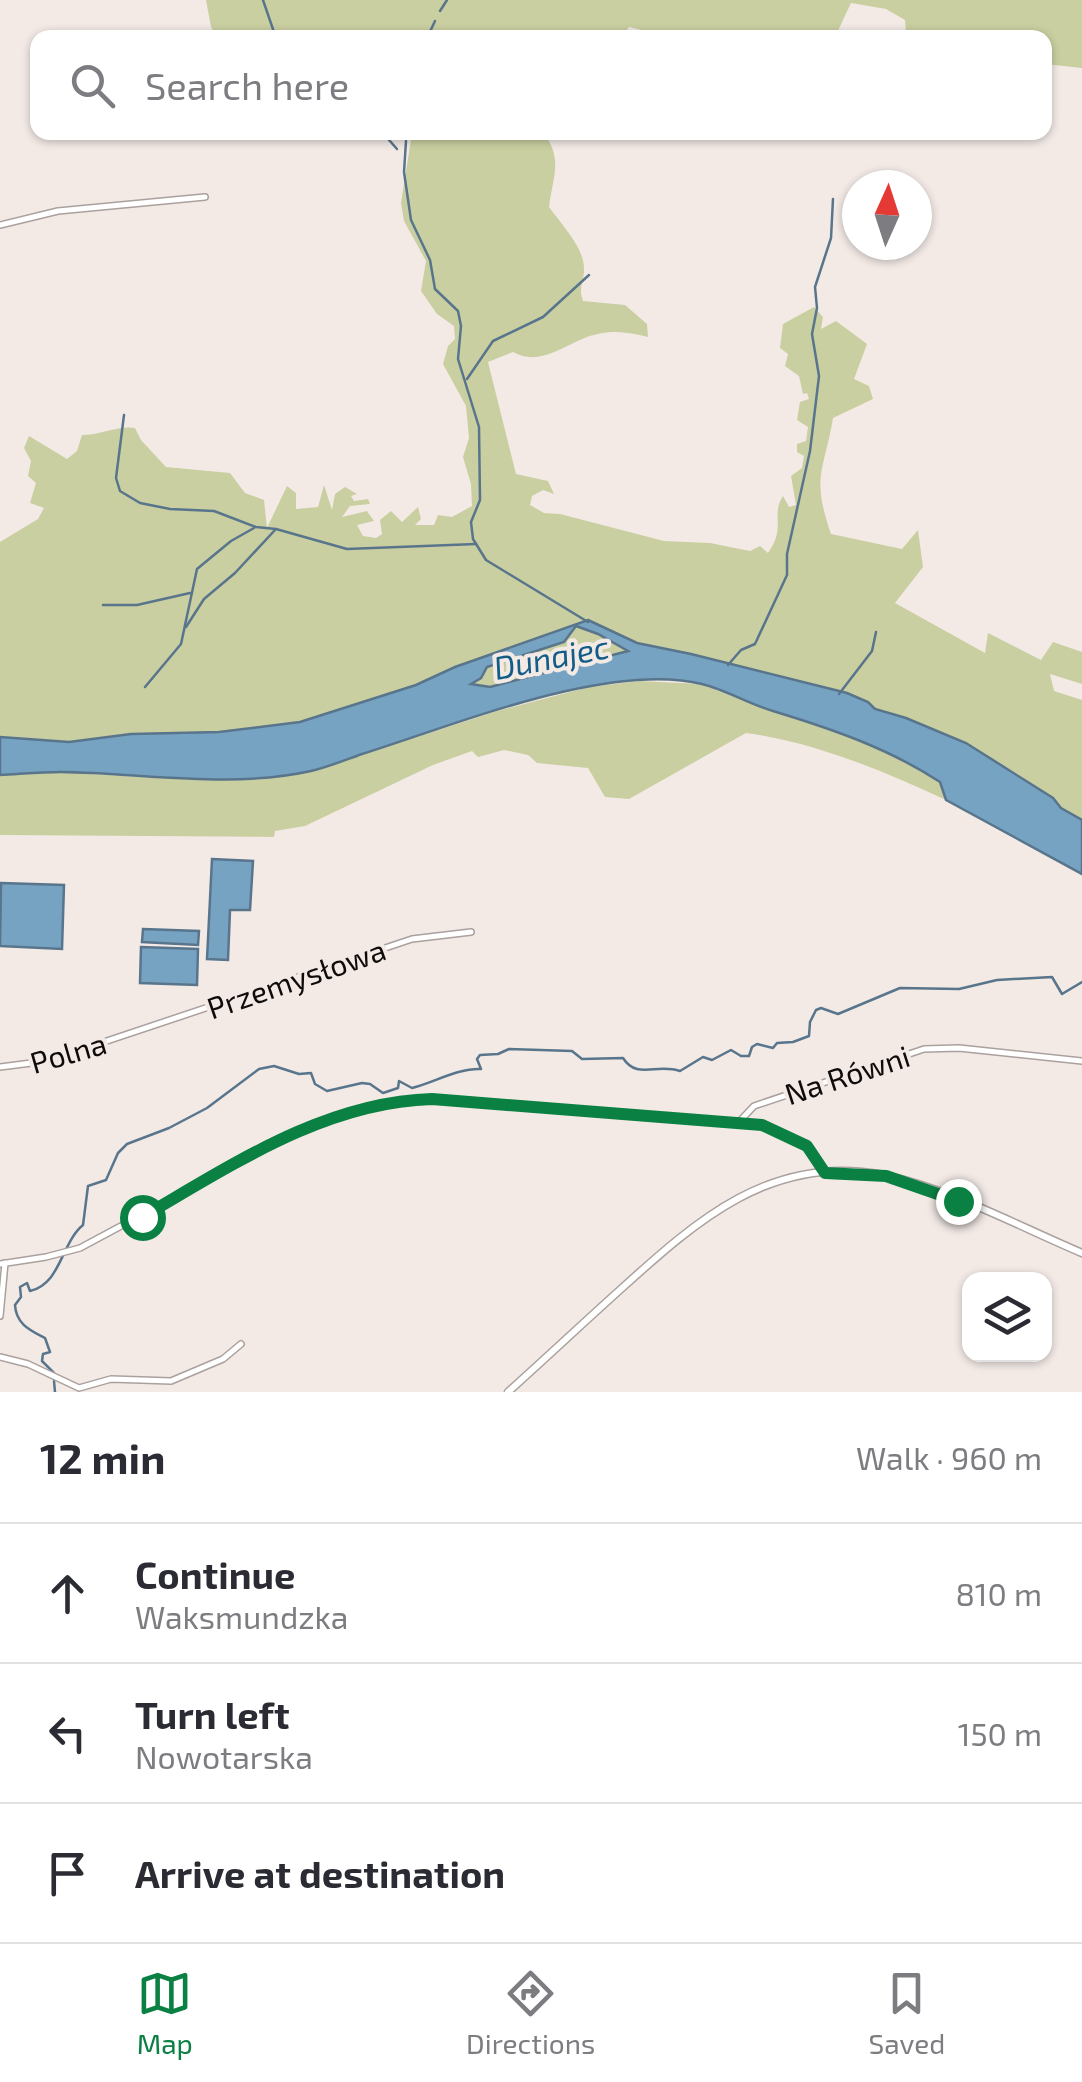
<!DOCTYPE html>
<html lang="en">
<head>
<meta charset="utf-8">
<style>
  body { margin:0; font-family:"Exo 2",sans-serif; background:#f2f2f3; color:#2b2b33 }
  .controls { position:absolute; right:30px; bottom:30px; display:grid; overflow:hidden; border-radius:20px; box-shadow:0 2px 8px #0004 }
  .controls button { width:90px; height:90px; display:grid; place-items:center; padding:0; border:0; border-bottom:2px solid #e1e1e2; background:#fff; color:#2b2b33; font:50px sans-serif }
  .compass { position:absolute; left:842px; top:170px; width:90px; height:90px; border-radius:50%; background:#fff; box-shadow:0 2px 8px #0004; rotate:3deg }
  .stop { position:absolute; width:30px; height:30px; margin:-22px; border:8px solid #0b8043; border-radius:50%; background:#fff }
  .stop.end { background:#0b8043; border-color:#fff; box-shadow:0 2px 10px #0008 }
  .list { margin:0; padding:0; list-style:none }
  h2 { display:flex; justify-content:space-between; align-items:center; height:130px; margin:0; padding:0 40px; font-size:42px }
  h2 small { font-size:32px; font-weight:400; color:#7c7c81 }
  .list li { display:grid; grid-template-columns:65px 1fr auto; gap:30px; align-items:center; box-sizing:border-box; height:140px; padding:0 40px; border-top:2px solid #e1e1e2 }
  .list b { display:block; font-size:38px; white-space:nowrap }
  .list p { margin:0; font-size:32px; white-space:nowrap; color:#7c7c81 }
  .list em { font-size:32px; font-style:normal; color:#7c7c81 }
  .icon { flex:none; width:55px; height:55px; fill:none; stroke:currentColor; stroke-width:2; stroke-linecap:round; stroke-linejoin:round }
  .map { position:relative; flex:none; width:1082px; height:1392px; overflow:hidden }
  .search { position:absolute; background:#fff; box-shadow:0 2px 8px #0004; left:30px; right:30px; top:30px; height:110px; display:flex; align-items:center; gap:25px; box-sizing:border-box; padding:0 35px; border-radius:20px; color:#7c7c81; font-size:38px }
  .sheet { height:550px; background:#fff }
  nav { display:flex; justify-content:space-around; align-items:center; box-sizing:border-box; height:140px; border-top:2px solid #e1e1e2; background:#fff; font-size:28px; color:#7c7c81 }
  nav a { display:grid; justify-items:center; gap:5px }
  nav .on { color:#0b8043 }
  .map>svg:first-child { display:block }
</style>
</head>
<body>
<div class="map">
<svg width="1082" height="1392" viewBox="0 0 1082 1392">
  <rect width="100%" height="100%" fill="#f3eae6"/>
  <g fill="#cacfa1">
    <path d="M 206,0 L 1082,0 L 1082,68 L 1045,64 L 1044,38 L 924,37 L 906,32 L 905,20 L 886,9 L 851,3 L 835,37 L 676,38 L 629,27 L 621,38 L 218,38 L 211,27 Z"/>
    <path d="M 412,133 L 544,133 C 563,160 553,176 549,207 C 561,224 585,248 584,270 C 584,282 578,287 583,301 L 625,305 L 647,324 L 648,337 C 631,333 616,330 598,334 C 570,339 543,369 513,352 L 488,362 L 516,474 L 548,481 L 554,494 L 543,490 L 532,496 L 530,505 L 544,513 L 560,514 L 664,541 L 710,543 L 750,551 L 760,546 L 768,553 C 787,526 770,516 783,496 L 789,507 L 796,505 L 791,476 L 802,468 L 804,456 L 797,452 L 797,444 L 806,441 L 808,427 L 797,420 L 800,402 L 809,399 L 807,393 L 803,394 L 799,376 L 785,366 L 788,354 L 780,348 L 783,324 L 814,307 L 823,317 L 821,329 L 836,321 L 867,344 L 854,379 L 869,386 L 873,399 L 833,418 C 824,472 811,476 831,534 L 902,549 L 918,530 L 923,567 L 895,603 L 985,653 L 988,633 L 1041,660 L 1053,642 L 1082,652 L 1082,684 L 1050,674 L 1054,691 L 1082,700 L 1082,820 L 1061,808 L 1053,798 L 966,743 L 906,718 L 875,709 L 868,702 L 847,693 L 691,654 L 637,643 L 586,620 L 455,667 L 416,685 L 300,722 L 219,732 L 131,734 L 69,742 L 0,737 L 0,542 L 38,519 L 44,508 L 30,503 L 36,483 L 28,476 L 31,461 L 24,448 L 29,436 L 67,459 L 77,451 L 82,435 C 100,435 119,425 135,428 L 141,440 L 166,467 L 230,473 L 245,493 L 264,500 L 267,528 L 287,486 L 296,493 L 296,509 L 318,507 L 324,485 L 332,510 L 335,494 L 345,487 L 357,494 L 351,496 L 354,501 L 368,499 L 370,504 L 350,506 L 342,517 L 367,511 L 374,521 L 357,525 L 363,536 L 376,538 L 382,534 L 380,520 L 391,511 L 402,522 L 418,507 L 421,519 L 415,525 L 434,525 L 438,515 L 452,517 L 472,506 L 471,484 L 463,457 L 469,438 L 466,406 L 443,364 L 448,346 L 455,339 L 454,326 L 437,314 L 421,291 L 426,261 L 404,221 L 401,203 Z"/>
    <path d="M 576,626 L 598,634 L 629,651 L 490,687 L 475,687 L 470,683 L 481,678 L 486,667 L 564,642 Z"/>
    <path d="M 639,681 L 701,684 L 768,710 L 861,739 L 914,765 L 940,782 L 946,800 C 883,771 815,742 746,733 L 629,799 L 605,797 L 588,768 L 537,763 L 528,755 L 504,750 L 478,757 L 472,751 L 433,765 L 305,826 L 275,831 L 274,837 L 0,835 L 0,775 L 61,772 L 171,779 L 272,777 L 312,771 L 497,711 L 589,687 Z"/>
  </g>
  <g fill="#77a3c3" stroke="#58758c" stroke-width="2.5" fill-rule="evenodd">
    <path d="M 588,620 L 637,643 L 691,654 L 847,693 L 868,702 L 875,709 L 906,718 L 966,743 L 1053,798 L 1061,808 L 1082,820 L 1082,874 L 946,800 L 940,782 C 888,748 832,729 773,711 C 749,704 726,690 702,684 C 608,661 453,726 362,754 C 345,760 328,767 311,771 C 229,789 144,773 61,772 C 41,772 20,774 0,775 L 0,737 L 69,742 L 131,734 L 219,732 L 300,722 L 416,685 L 455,667 ZM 576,626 L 598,634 L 628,651 L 490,687 L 471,684 L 481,678 L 487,667 L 564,642 Z"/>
    <path d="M 212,859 L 253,861 L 250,910 L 230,910 L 228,960 L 207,959 Z"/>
    <path d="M 1,883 L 64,885 L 62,949 L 0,946 Z"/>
    <path d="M 143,929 L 199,931 L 198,945 L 142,942 Z"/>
    <path d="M 141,947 L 198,949 L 197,985 L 140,983 Z"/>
  </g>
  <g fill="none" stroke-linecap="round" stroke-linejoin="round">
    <g stroke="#58758c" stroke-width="2.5">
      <path d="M 263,0 L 276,38"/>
      <path d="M 440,11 L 447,0"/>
      <path d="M 427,38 L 435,21"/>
      <path d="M 382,132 L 397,149"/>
      <path d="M 407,135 L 408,132"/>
      <path d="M 406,141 L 404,172 L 411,220 L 430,260 L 435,289 L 458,311 L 461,326 L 458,359 L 479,427 L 480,500 L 471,522 L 473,539 L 486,560 L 588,622"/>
      <path d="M 467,379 L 493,341 L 543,317 L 589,275"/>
      <path d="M 124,415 L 116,478 L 120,491 L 140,503 L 170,509 L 214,511 L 256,527 L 276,529 L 347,549 L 476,544"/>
      <path d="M 103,605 L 137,605 L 190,593"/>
      <path d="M 186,627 L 204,599 L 235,573 L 275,530"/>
      <path d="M 728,665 L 741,650 L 755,644 L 787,575 L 787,554 L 810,451 L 819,376 L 812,334 L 817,308 L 815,287 L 831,238 L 833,199"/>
      <path d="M 145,687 L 181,644 L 197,569 L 231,541 L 254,528"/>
      <path d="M 839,694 L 872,651 L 876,632"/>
      <path d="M 54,1373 L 42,1361 L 43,1354 L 50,1352 L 45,1338 C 32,1331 16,1325 15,1305 L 21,1297 L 20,1287 L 27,1283 L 30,1291 C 61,1284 61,1243 83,1225 L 88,1186 L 106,1180 L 118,1153 L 127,1144 L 169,1128 L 207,1108 L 259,1069 L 274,1066 L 299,1074 L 311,1073 L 315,1084 L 327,1091 L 362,1083 L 370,1084 L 383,1093 L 398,1088 L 399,1081 L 412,1088 C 435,1082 458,1068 481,1069 L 477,1059 L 480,1055 L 498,1054 L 509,1049 L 572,1051 L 582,1059 L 623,1058 C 637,1080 656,1063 680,1071 L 703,1057 L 712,1060 L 731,1050 L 741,1056 L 749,1056 L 752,1047 L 757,1044 L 773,1048 L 777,1043 L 793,1042 L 809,1036 L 810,1022 L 816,1010 L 821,1008 L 838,1014 L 900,988 L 959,989 L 997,980 L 1052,977 L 1062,994 L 1082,982"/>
      <path d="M 54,1381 L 55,1392"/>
    </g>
    <g stroke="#aaa19e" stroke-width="8">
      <g id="minor">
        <path d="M 0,225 L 58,211 L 205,197"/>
        <path d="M 0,1067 L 47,1061 L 412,939 L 471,932"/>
        <path d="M 739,1122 L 754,1106 L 924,1049 L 959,1048 L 1082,1061"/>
        <path d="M 0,1264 L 46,1257 L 80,1248 L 300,1130 L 335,1116 L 384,1105 L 422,1100 L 462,1100 L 763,1125 L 807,1146 L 825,1173"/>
        <path d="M 0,1316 L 5,1263"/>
        <path d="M 0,1357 L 28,1364 L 79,1388 L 111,1379 L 171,1381 L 223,1359 L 241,1344"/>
      </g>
    </g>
    <g stroke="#aaa19e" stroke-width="9">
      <path id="tertiary" d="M 508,1392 C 546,1358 583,1323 621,1289 C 696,1221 772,1153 883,1175 C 951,1189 1018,1226 1082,1253"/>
    </g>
    <use href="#minor" stroke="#fff" stroke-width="5"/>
    <use href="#tertiary" stroke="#fff" stroke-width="6"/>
  </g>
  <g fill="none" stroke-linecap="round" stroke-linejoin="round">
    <path stroke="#0b8043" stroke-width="12" d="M 142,1217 C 232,1165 325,1102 432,1099 L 762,1125 L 807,1146 L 825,1173 L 886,1176 L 958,1201"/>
  </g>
  <g text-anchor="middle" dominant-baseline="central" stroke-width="8" stroke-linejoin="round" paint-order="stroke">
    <g font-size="30" fill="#0e0b0a" stroke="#f3eae6">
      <text transform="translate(296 978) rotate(-19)">Przemysłowa</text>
      <text transform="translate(68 1052) rotate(-16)">Polna</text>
      <text transform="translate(847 1074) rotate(-18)">Na Równi</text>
    </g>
    <g font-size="32" font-style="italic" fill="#135c87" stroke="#f3eae6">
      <text transform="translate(551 656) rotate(-11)">Dunajec</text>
    </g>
  </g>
</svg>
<div class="controls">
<button><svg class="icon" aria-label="layers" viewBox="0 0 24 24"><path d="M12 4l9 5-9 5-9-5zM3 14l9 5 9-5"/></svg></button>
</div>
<svg class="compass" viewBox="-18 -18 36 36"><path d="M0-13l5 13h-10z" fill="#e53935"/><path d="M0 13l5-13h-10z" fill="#7c7c81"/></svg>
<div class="stop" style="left:142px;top:1217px"></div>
<div class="stop end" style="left:958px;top:1201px"></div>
<div class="search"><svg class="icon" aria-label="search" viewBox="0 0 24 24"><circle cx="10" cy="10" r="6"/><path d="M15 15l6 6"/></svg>Search here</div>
</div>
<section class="sheet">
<h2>12 min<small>Walk · 960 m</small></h2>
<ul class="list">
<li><svg class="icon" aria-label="ahead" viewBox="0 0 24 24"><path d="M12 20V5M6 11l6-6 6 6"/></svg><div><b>Continue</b><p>Waksmundzka</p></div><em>810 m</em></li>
<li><svg class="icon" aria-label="left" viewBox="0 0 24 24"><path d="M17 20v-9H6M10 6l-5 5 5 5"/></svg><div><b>Turn left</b><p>Nowotarska</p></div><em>150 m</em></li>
<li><svg class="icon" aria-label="arrive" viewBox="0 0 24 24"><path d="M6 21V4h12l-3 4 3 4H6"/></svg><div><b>Arrive at destination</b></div></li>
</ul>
</section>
<nav>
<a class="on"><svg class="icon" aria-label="map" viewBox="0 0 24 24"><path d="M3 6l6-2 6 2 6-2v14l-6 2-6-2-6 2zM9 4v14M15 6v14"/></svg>Map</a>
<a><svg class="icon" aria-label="directions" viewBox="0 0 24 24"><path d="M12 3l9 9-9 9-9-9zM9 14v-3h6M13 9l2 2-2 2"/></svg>Directions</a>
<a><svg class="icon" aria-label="saved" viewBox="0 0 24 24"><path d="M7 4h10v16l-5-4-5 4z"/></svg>Saved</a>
</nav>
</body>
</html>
